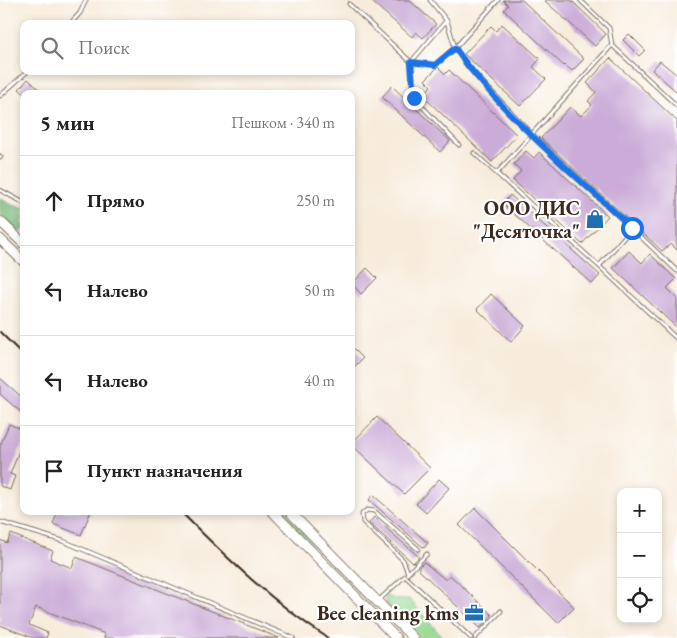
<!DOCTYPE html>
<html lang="ru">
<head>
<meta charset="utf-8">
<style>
  body { margin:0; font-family:"EB Garamond",serif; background:#f2f2f2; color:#222 }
  .controls { position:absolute; right:15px; bottom:15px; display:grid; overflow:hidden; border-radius:10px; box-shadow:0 2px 8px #0003 }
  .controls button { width:45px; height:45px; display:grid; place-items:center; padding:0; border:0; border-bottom:1px solid #e0e0e0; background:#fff; color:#222; font:25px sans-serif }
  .stop { position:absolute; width:15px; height:15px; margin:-11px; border:4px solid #1a73e8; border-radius:50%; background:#fff }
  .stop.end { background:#1a73e8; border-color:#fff; box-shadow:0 1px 5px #0008 }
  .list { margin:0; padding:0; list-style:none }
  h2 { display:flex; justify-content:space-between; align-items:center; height:65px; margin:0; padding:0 20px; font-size:21px }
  h2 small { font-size:16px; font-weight:400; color:#767676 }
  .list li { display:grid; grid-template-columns:32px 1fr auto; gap:15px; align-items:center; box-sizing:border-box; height:90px; padding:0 20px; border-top:1px solid #e0e0e0 }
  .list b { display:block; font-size:19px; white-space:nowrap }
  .list em { font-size:16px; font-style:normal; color:#767676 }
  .icon { flex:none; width:28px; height:28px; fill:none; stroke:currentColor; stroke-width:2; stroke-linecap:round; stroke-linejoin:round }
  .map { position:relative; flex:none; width:677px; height:638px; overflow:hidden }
  .search { position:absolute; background:#fff; box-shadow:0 2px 8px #0003; left:20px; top:20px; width:335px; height:55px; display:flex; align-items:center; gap:12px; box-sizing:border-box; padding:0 18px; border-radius:10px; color:#767676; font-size:19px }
  .panel { position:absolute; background:#fff; box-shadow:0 2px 8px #0003; left:20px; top:90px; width:335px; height:425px; border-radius:10px }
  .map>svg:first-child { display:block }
</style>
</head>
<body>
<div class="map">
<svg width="677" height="638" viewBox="0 0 677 638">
  <rect width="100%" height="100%" fill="#fff"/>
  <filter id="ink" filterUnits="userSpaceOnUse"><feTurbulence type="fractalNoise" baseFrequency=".02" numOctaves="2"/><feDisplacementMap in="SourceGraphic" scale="10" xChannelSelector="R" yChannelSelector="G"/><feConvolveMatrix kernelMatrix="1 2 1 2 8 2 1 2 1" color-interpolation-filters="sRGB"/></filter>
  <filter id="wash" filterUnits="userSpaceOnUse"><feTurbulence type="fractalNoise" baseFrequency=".0096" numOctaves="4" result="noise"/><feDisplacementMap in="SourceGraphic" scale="20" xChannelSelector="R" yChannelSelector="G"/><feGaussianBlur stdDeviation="1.12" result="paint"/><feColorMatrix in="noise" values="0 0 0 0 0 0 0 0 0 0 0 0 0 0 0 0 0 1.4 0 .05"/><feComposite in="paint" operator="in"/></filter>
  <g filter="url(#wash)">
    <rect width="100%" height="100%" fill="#f7ecdb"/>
    <g fill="#95d890" stroke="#688157">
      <path d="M 279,511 L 284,511 L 369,599 L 365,599 Z"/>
      <path d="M 387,596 L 398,600 L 409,599 L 443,638 L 418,638 L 386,604 L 385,599 Z"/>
    </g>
    <path fill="#78b87a" stroke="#5a714c" d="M 0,197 L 12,205 L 24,208 L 22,231 L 18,232 L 0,214 Z"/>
    <g id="blocks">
      <g fill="#cbabd7">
        <path d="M 370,0 L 409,0 L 436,24 L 423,38 L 416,32 L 412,37 Z"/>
        <path d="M 503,0 L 522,0 L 584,59 L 572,71 L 565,65 L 564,66 L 504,10 L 508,5 Z"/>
        <path d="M 544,0 L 571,0 L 606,34 L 595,46 Z"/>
        <path d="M 502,24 L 540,59 L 533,67 L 546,79 L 520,106 L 464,54 L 491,26 L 496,31 Z"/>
        <path d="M 629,34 L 645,50 L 639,56 L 623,40 Z"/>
        <path d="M 610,58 L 677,121 L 677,250 L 671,244 L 662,251 L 541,138 L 570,107 L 581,116 L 592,105 L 588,101 L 596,92 L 587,83 Z"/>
        <path d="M 660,61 L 677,75 L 677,92 L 652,70 Z"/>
        <path d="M 438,67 L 445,74 L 449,70 L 517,135 L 492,162 L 423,96 L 431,86 L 425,80 Z"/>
        <path d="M 28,79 L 44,94 L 24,94 L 19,89 Z"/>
        <path d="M 392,86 L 450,141 L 440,152 L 382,97 Z"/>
        <path d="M 526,151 L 534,158 L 539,152 L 608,216 L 582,244 L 513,180 L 521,171 L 514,164 Z"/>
        <path d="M 510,195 L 600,275 L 592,284 L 503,204 Z"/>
        <path d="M 629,251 L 642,263 L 650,254 L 676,279 L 667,288 L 677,298 L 677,328 L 613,268 Z"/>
        <path d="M 367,268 L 377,278 L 361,294 L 352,284 Z"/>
        <path d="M 491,294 L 525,326 L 511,342 L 477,309 Z"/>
        <path d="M 351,346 L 363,358 L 351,370 Z"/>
        <path d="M 0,378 L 24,399 L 24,415 L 0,394 Z"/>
        <path d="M 377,417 L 430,468 L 404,494 L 351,444 Z"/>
        <path d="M 9,424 L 24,430 L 24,439 L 10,474 L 15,476 L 10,490 L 0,486 L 0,446 Z"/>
        <path d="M 439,479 L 449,488 L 426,513 L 416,504 Z"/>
        <path d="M 373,495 L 428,543 L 424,548 L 369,500 Z"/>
        <path d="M 475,508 L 574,607 L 558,623 L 459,525 Z"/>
        <path d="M 58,511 L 91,511 L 81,535 L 53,524 Z"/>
        <path d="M 374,517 L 419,557 L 413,563 L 369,523 Z"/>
        <path d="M 11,534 L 53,551 L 50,559 L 72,568 L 76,557 L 279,638 L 104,638 L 105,634 L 36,607 L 29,625 L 48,633 L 46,638 L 33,638 L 0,625 L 0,540 L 7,543 Z"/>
        <path d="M 424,562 L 446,580 L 450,575 L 492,615 L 480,628 L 419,570 L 419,567 Z"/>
      </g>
    </g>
  </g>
  <g filter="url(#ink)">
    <use href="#blocks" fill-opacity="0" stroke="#7d6e60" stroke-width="1"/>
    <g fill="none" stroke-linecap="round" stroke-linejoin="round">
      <g stroke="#7d6e60" stroke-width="5">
        <g id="lane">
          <path d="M 430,0 L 447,21 L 455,48 L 469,68 L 533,135 L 677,271"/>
          <path d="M 580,0 L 609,28 L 612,45"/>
          <path d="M 349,4 L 411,62 L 446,21"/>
          <path d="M 70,24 L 80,13 L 86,0"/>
          <path d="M 0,96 L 28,71"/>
          <path d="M 459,145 L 414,98 L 411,62 L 435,65 L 455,48 L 498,0"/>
          <path d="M 474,153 L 599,266 L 677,339"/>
          <path d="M 0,156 L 1,157"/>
          <path d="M 497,173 L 612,45 L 677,106"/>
          <path d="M 0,190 L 24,203"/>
          <path d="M 600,265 L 632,228"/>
          <path d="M 0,522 L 63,541 L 293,638"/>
          <path d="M 408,573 L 403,560 L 363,522 L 362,514 L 367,510 L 374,511 L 418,549"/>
          <path d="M 407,574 L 427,554"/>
          <path d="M 378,601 L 405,576 L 471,638"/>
          <path d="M 475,638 L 501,611"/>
        </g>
      </g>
      <g stroke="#7d6e60" stroke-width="11">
        <g id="secondary">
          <path d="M 0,221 L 24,244"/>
          <path d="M 0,239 L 24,262"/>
          <path d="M 272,511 L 396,638"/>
          <path d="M 289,511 L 413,638"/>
        </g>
      </g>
      <use href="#lane" stroke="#fff" stroke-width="3"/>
      <use href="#secondary" stroke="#fff" stroke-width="9"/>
      <g stroke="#3b2a1e" stroke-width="2">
        <path d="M 0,332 L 24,356"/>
        <path d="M 180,511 C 227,558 273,603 328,638"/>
      </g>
    </g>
  </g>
  <g fill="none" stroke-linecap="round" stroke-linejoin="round" filter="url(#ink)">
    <path stroke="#1a73e8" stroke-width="6" d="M 414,98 L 411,62 L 435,65 L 455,48 C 500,113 574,174 632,228"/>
  </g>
  <defs>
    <g id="shop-bare" transform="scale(1.5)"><path d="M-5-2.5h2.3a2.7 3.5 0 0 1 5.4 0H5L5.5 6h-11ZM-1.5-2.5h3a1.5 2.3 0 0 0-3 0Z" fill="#1f6fb2" stroke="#fff" stroke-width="2.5" paint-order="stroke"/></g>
    <g id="office-bare" transform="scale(1.5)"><path d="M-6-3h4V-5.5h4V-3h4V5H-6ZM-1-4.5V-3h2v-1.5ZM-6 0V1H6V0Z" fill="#1f6fb2" stroke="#fff" stroke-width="2.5" paint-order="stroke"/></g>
  </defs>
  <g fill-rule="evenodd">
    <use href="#shop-bare" x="595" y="219"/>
    <use href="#office-bare" x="474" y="613"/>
  </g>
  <g text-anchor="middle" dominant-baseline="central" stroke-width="4.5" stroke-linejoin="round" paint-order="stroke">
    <g font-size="20" font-weight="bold" fill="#3b2a1e" stroke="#fff" text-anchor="end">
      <text x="580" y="208">ООО ДИС<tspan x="580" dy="23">"Десяточка"</tspan></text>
      <text x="459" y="613">Bee cleaning kms</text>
    </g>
  </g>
</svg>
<div class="controls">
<button>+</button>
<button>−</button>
<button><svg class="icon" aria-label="locate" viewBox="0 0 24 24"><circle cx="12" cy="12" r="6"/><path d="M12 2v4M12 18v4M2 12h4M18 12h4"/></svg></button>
</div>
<div class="stop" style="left:632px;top:228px"></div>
<div class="stop end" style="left:414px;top:98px"></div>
<div class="search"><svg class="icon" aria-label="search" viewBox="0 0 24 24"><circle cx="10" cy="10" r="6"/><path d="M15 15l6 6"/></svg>Поиск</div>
<section class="panel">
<h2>5 мин<small>Пешком · 340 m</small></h2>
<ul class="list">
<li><svg class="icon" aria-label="ahead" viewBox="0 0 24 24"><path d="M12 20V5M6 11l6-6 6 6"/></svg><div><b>Прямо</b></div><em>250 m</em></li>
<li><svg class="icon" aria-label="left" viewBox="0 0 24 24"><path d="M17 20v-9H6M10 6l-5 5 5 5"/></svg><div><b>Налево</b></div><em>50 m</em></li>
<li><svg class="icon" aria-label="left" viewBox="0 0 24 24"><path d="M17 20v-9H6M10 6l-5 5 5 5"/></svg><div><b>Налево</b></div><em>40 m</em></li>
<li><svg class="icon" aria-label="arrive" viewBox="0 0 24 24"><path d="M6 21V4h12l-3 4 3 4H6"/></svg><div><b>Пункт назначения</b></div></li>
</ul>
</section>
</div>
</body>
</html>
